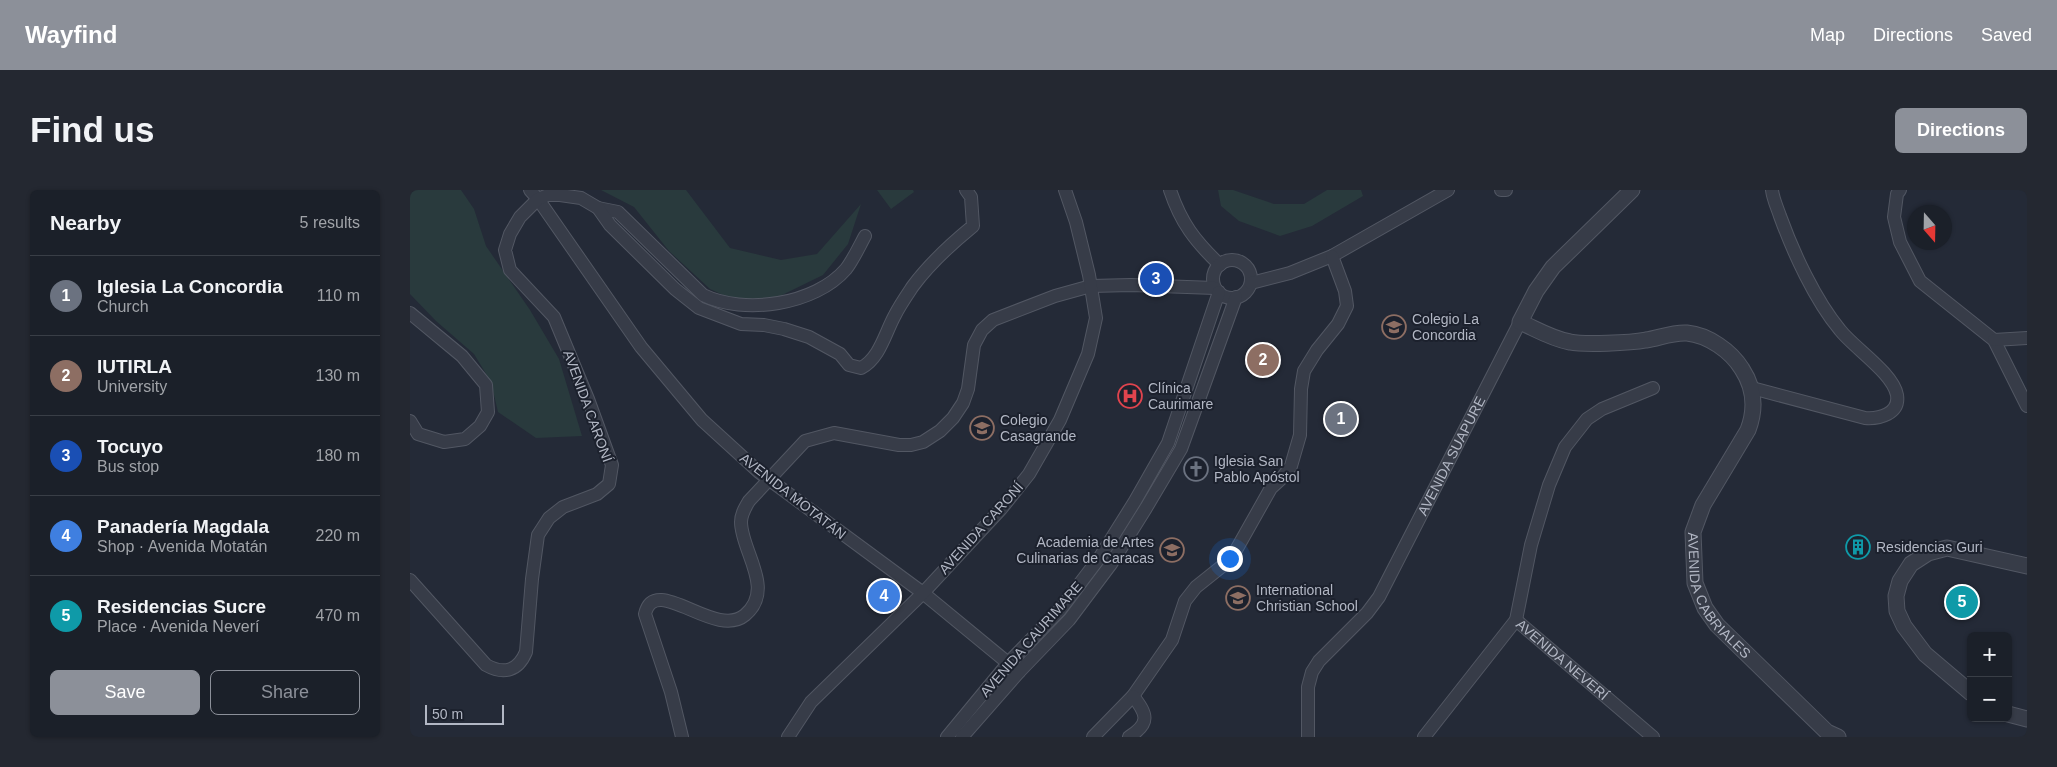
<!DOCTYPE html>
<html lang="en">
<head>
<meta charset="utf-8">
<style>
  body { margin:0; font-family:Helvetica,sans-serif; background:#242831; color:#f1f3f6 }
  .controls { position:absolute; right:15px; bottom:15px; display:grid; overflow:hidden; border-radius:8px; box-shadow:0 1px 4px #0004 }
  .controls button { width:45px; height:45px; display:grid; place-items:center; padding:0; border:0; border-bottom:1px solid #393e46; background:#1b2029; color:#f1f3f6; font:25px sans-serif }
  .compass { position:absolute; left:1497px; top:15px; width:45px; height:45px; border-radius:50%; background:#1b2029; box-shadow:0 1px 4px #0004; rotate:160deg }
  .scale { position:absolute; left:15px; bottom:12px; width:79px; box-sizing:border-box; padding-left:5px; border:2px solid #b2b7c4; border-top:0; font-size:14px; line-height:18px; white-space:nowrap; color:#b2b7c4; -webkit-text-stroke:4px #1c212d; paint-order:stroke }
  .you { position:absolute; left:819px; top:368px; width:18px; height:18px; margin:-12px; border:4px solid #fff; border-radius:50%; background:#1a73e8; box-shadow:0 0 0 8px #1a73e833 }
  .badge { display:grid; place-items:center; width:32px; height:32px; border-radius:50%; background:#8c9099; color:#fff; font-size:16px; font-weight:700 }
  .pin { position:absolute; translate:-50% -50%; border:2px solid #fff; box-shadow:0 1px 5px #0006 }
  .list { margin:0; padding:0; list-style:none }
  h2 { display:flex; justify-content:space-between; align-items:center; height:65px; margin:0; padding:0 20px; font-size:21px }
  h2 small { font-size:16px; font-weight:400; color:#a0a3a8 }
  .list li { display:grid; grid-template-columns:32px 1fr auto; gap:15px; align-items:center; box-sizing:border-box; height:80px; padding:0 20px; border-top:1px solid #393e46 }
  .list b { display:block; font-size:19px; white-space:nowrap }
  .list p { margin:0; font-size:16px; white-space:nowrap; color:#a0a3a8 }
  .list em { font-size:16px; font-style:normal; color:#a0a3a8 }
  .actions { display:flex; gap:10px; padding:15px 20px }
  .actions a { flex:1; padding:11px 0; border:1px solid #8c9099; border-radius:8px; text-align:center; font-size:18px; color:#8c9099 }
  .actions .main { background:#8c9099; color:#fff }
  .map { position:relative; flex:none; width:1617px; height:547px; overflow:hidden; border-radius:8px }
  header { display:flex; align-items:center; gap:30px; box-sizing:border-box; height:70px; padding:0 25px; background:#8c9099; color:#fff }
  header strong { font-size:24px }
  nav { display:flex; gap:28px; margin-inline-start:auto; font-size:18px }
  .intro { display:flex; align-items:center; justify-content:space-between; box-sizing:border-box; height:120px; padding:0 30px }
  h1 { margin:0; font-size:35px }
  .button { padding:12px 22px; border-radius:8px; background:#8c9099; color:#fff; font-size:18px; font-weight:700 }
  main { display:flex; gap:30px; padding:0 30px }
  aside { flex:1; background:#1b2029; border-radius:8px; box-shadow:0 1px 4px #0004 }
  .map>svg:first-child { display:block }
</style>
</head>
<body>
<header>
<strong>Wayfind</strong>
<nav><a>Map</a><a>Directions</a><a>Saved</a></nav>
</header>
<div class="intro"><h1>Find us</h1><a class="button">Directions</a></div>
<main>
<aside>
<h2>Nearby<small>5 results</small></h2>
<ul class="list">
<li><span class="badge" style="background:#6b7280">1</span><div><b>Iglesia La Concordia</b><p>Church</p></div><em>110 m</em></li>
<li><span class="badge" style="background:#8d6e63">2</span><div><b>IUTIRLA</b><p>University</p></div><em>130 m</em></li>
<li><span class="badge" style="background:#1a4fb4">3</span><div><b>Tocuyo</b><p>Bus stop</p></div><em>180 m</em></li>
<li><span class="badge" style="background:#3f7fe0">4</span><div><b>Panadería Magdala</b><p>Shop · Avenida Motatán</p></div><em>220 m</em></li>
<li><span class="badge" style="background:#0f9aa8">5</span><div><b>Residencias Sucre</b><p>Place · Avenida Neverí</p></div><em>470 m</em></li>
</ul>
<div class="actions"><a class="main">Save</a><a>Share</a></div>
</aside>
<div class="map">
<svg width="1617" height="547" viewBox="0 0 1617 547">
  <rect width="100%" height="100%" fill="#242a37"/>
  <g fill="#293a3d">
    <path d="M 0,0 L 51,0 L 64,19 L 76,56 L 120,120 L 149,169 L 172,246 L 126,248 L 88,222 L 81,192 L 64,164 L 26,131 L 0,104 Z"/>
    <path d="M 191,0 L 276,0 L 320,58 L 371,70 L 407,64 L 451,14 L 438,54 L 413,85 L 368,107 L 324,110 L 300,99 L 259,61 L 224,17 Z"/>
    <path d="M 467,0 L 503,0 L 504,2 L 481,19 Z"/>
    <path d="M 808,0 L 823,0 L 864,14 L 894,14 L 917,0 L 951,0 L 953,6 L 902,36 L 870,46 L 829,31 L 811,16 Z"/>
  </g>
  <g fill="none" stroke-linecap="round" stroke-linejoin="round">
    <g stroke="#525763" stroke-width="14">
      <g id="minor">
        <path d="M 120,0 L 128,9 L 231,157 L 292,230 L 349,282 L 513,403 L 609,482"/>
        <path d="M 760,0 C 771,33 785,51 810,75"/>
        <path d="M 1091,0 L 1096,0"/>
        <path d="M 1490,0 L 1487,4 L 1484,27 L 1490,52 L 1510,91 L 1584,150 L 1617,216"/>
        <path d="M 188,18 L 208,22 L 293,105 C 334,125 405,115 436,79 C 443,70 449,57 455,46"/>
        <circle cx="822" cy="89" r="19"/>
        <path d="M 841,93 L 880,83 L 922,66 L 1038,0"/>
        <path d="M 0,123 L 52,166 L 76,195 L 78,222 L 70,236 L 55,249 L 34,252 L 8,244 L 0,231"/>
        <path d="M 1584,150 L 1617,148"/>
        <path d="M 1342,198 L 1455,228 C 1469,229 1490,224 1487,205 C 1483,183 1444,158 1430,140 C 1405,110 1383,62 1370,26 C 1367,17 1363,9 1362,0"/>
        <path d="M 0,390 L 76,475 C 94,485 108,481 116,462 L 122,389 L 128,345 L 139,328 L 153,317 L 187,304 L 199,294 L 202,275 L 178,209 L 144,127 L 100,80 L 95,60 L 100,44 L 110,27 L 128,9 L 138,5 L 150,5 L 171,8 L 188,18 L 200,35 L 265,99 L 289,118 L 331,134 L 354,135 L 374,139 L 399,147 L 430,164 L 439,175 L 451,178 C 470,168 475,143 485,125 C 490,115 497,105 503,96 C 520,73 541,54 563,36 L 561,7 L 556,0"/>
        <path id="s1" d="M 1106,430 L 1243,547"/>
        <path d="M 272,547 L 261,502 L 235,424 C 245,382 305,450 335,425 C 366,399 331,361 331,332 C 331,324 335,318 339,311 L 395,251 L 424,243 L 489,255 L 501,255 L 513,252 L 530,241 L 543,228 L 553,213 L 558,199 L 564,155 L 572,140 L 583,130 L 645,106 L 681,96 L 721,95 L 805,98"/>
        <path d="M 378,547 L 401,512 L 513,403 L 591,319 L 619,284 L 650,230 L 678,164 L 686,128 L 679,85 L 666,32 L 655,0"/>
        <path d="M 537,547 L 599,472 L 649,421 L 690,367 L 725,311 L 758,253 L 809,102"/>
        <path d="M 552,547 L 609,482 L 659,430 L 701,374 L 736,318 L 771,259 L 826,107"/>
        <path d="M 683,547 L 723,506 L 762,450 L 775,411 L 786,397 L 821,369 L 861,298 L 872,288 L 881,276 L 890,245 L 891,199 L 894,181 L 907,160 L 928,134 L 937,116 L 935,101 L 922,66"/>
        <path d="M 719,547 C 741,533 737,524 723,506"/>
        <path id="s2" d="M 898,547 L 898,497 L 902,482 L 909,471 L 957,423 L 969,407 L 1110,132"/>
        <path d="M 1014,547 L 1106,430 L 1121,355 L 1139,295 L 1155,257 L 1177,229 L 1192,219 L 1243,198"/>
      </g>
    </g>
    <g stroke="#525763" stroke-width="17">
      <g id="tertiary">
        <path id="s3" d="M 1222,0 L 1143,77 L 1126,101 L 1110,132 C 1126,139 1142,149 1160,152 C 1174,155 1220,153 1236,150 C 1249,148 1263,142 1277,143 C 1298,145 1321,161 1332,179 C 1345,199 1346,219 1338,240 L 1293,315 L 1283,342 L 1285,393 L 1295,418 L 1307,435 L 1417,542 L 1428,547"/>
        <path d="M 1561,503 L 1515,464 L 1494,436 L 1487,421 L 1486,406 L 1490,391 L 1501,374 L 1518,363 L 1537,358 L 1617,376"/>
        <path d="M 1598,524 L 1617,529"/>
      </g>
    </g>
    <use href="#minor" stroke="#373c48" stroke-width="12"/>
    <use href="#tertiary" stroke="#373c48" stroke-width="15"/>
  </g>
  <defs>
    <g id="school-ring" transform="scale(1.25)"><circle r="9.5" fill="#1c212d" stroke="#8d6e63" stroke-width="1.5"/><path d="M0-5L7-2L0 1L-7-2ZM-4 1L0 2.5L4 1V4Q0 6-4 4Z" fill="#8d6e63"/></g>
    <g id="hospital-ring" transform="scale(1.25)"><circle r="9.5" fill="#1c212d" stroke="#e0444e" stroke-width="1.5"/><path d="M-5-5h3v3.5h4V-5h3V5h-3V1.5h-4V5h-3Z" fill="#e0444e"/></g>
    <g id="church-ring" transform="scale(1.25)"><circle r="9.5" fill="#1c212d" stroke="#6b7280" stroke-width="1.5"/><path d="M-1.2-6h2.4v3.5h3.3v2.4h-3.3V6h-2.4V-.1h-3.3v-2.4h3.3Z" fill="#6b7280"/></g>
    <g id="building-ring" transform="scale(1.25)"><circle r="9.5" fill="#1c212d" stroke="#0f9aa8" stroke-width="1.5"/><path d="M-4-6H4V6H1V3H-1V6H-4ZM-2.5-4.3h1.7v1.8h-1.7ZM.8-4.3h1.7v1.8H.8ZM-2.5-1h1.7V.8h-1.7ZM.8-1h1.7V.8H.8Z" fill="#0f9aa8"/></g>
    <g id="university-ring" transform="scale(1.25)"><circle r="9.5" fill="#1c212d" stroke="#8d6e63" stroke-width="1.5"/><path d="M0-5L7-2L0 1L-7-2ZM-4 1L0 2.5L4 1V4Q0 6-4 4Z" fill="#8d6e63"/></g>
  </defs>
  <g fill-rule="evenodd">
    <use href="#school-ring" x="984" y="137"/>
    <use href="#hospital-ring" x="720" y="206"/>
    <use href="#school-ring" x="572" y="238"/>
    <use href="#church-ring" x="786" y="279"/>
    <use href="#building-ring" x="1448" y="357"/>
    <use href="#university-ring" x="762" y="360"/>
    <use href="#school-ring" x="828" y="408"/>
  </g>
  <g text-anchor="middle" dominant-baseline="central" stroke-width="4" stroke-linejoin="round" paint-order="stroke">
    <g font-size="14" fill="#b2b7c4" stroke="#1c212d" text-anchor="start">
      <text x="1002" y="129">Colegio La<tspan x="1002" dy="16">Concordia</tspan></text>
      <text x="738" y="198">Clínica<tspan x="738" dy="16">Caurimare</tspan></text>
      <text x="590" y="230">Colegio<tspan x="590" dy="16">Casagrande</tspan></text>
      <text x="804" y="271">Iglesia San<tspan x="804" dy="16">Pablo Apóstol</tspan></text>
      <text x="744" y="352" text-anchor="end">Academia de Artes<tspan x="744" dy="16">Culinarias de Caracas</tspan></text>
      <text x="1466" y="357">Residencias Guri</text>
      <text x="846" y="400">International<tspan x="846" dy="16">Christian School</tspan></text>
    </g>
    <g font-size="14" fill="#b2b7c4" stroke="#1c212d">
      <text transform="translate(178 216) rotate(70)">AVENIDA CARONÍ</text>
      <text stroke="none"><textPath href="#s2" startOffset="325">AVENIDA SUAPURE</textPath></text>
      <text transform="translate(383 306) rotate(38)">AVENIDA MOTATÁN</text>
      <text transform="translate(571 338) rotate(-48)">AVENIDA CARONÍ</text>
      <text stroke="none"><textPath href="#s3" startOffset="666">AVENIDA CABRIALES</textPath></text>
      <text transform="translate(621 449) rotate(-49)">AVENIDA CAURIMARE</text>
      <text stroke="none"><textPath href="#s1" startOffset="61">AVENIDA NEVERÍ</textPath></text>
    </g>
  </g>
</svg>
<div class="controls">
<button>+</button>
<button>−</button>
</div>
<svg class="compass" viewBox="-18 -18 36 36"><path d="M0-13l5 13h-10z" fill="#e53935"/><path d="M0 13l5-13h-10z" fill="#a0a3a8"/></svg>
<div class="scale">50 m</div>
<div class="you"></div>
<div class="pin badge" style="left:931px;top:229px;background:#6b7280">1</div>
<div class="pin badge" style="left:853px;top:170px;background:#8d6e63">2</div>
<div class="pin badge" style="left:746px;top:89px;background:#1a4fb4">3</div>
<div class="pin badge" style="left:474px;top:406px;background:#3f7fe0">4</div>
<div class="pin badge" style="left:1552px;top:412px;background:#0f9aa8">5</div>
</div>
</main>
</body>
</html>
